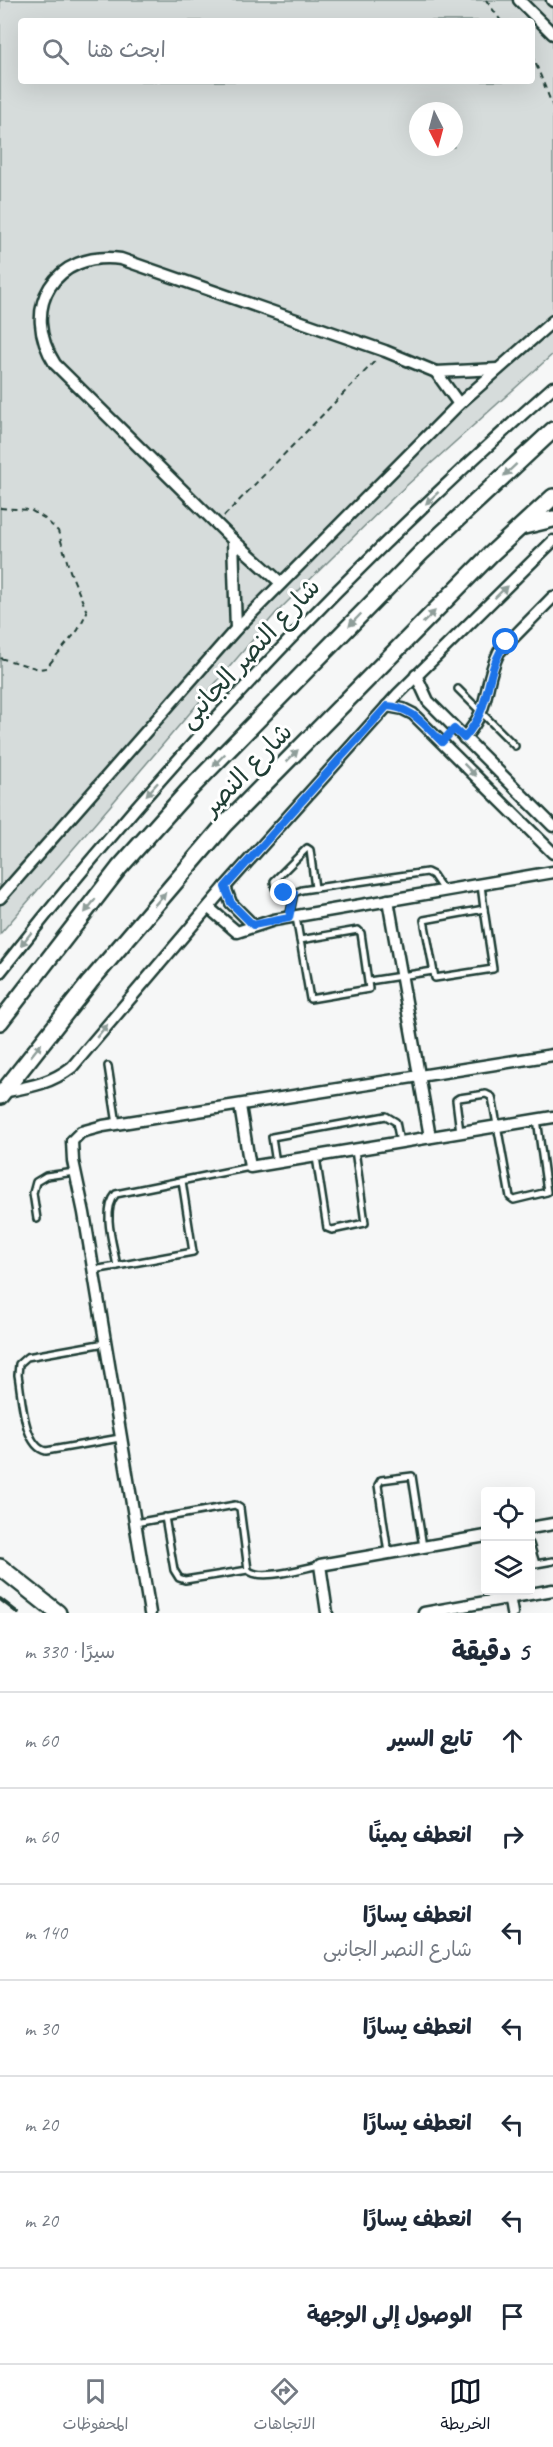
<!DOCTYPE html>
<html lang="ar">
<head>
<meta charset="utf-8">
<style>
  body { margin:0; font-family:Caveat,"Playpen Sans Arabic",sans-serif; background:#f2f2f3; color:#1f2937; direction:rtl }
  .controls { position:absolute; right:18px; bottom:18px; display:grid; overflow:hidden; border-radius:6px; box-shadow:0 6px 24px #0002 }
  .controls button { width:54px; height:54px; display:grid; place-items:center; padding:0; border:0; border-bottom:2px solid #e0e1e3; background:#fff; color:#1f2937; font:30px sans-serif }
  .compass { position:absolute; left:409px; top:102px; width:54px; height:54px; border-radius:50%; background:#fff; box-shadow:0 6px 24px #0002; rotate:174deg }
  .stop { position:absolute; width:18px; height:18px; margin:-14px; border:4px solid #1a73e8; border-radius:50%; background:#fff }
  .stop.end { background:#1a73e8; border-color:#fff; box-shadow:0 2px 6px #0008 }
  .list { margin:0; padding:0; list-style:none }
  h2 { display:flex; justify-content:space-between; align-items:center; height:78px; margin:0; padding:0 24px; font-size:26px }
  h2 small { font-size:20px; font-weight:400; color:#747a83 }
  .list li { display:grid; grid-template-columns:39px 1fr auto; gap:18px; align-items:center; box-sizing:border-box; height:96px; padding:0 24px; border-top:2px solid #e0e1e3 }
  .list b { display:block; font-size:22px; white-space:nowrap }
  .list p { margin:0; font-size:20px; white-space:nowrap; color:#747a83 }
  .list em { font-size:20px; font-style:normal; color:#747a83 }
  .icon { flex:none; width:33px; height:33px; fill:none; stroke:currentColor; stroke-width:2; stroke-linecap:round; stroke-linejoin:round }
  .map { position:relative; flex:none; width:553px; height:1613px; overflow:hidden; direction:ltr }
  .search { position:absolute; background:#fff; box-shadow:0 6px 24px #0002; left:18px; right:18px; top:18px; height:66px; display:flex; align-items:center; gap:15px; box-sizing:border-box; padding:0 21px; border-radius:6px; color:#747a83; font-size:22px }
  .sheet { height:750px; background:#fff }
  nav { display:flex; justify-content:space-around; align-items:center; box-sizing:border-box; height:84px; border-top:2px solid #e0e1e3; background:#fff; font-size:16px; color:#747a83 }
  nav a { display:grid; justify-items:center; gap:3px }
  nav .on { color:#111827 }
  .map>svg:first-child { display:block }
</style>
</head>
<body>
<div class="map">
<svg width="553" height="1613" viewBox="0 0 553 1613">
  <rect width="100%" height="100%" fill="#f6f7f7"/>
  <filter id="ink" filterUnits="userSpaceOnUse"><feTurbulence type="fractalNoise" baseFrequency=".0167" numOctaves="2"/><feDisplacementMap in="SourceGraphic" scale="12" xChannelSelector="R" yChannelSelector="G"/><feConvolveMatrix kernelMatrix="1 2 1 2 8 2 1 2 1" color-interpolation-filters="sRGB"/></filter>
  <g filter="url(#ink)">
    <path fill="#d6dcdb" stroke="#7a8c88" stroke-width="1.5" fill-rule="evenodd" d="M 0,0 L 553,0 L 553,354 L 396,495 L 275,614 L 0,934 ZM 21,21 L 532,21 L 532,81 L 21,81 ZM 418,111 L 454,111 L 454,147 L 418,147 Z"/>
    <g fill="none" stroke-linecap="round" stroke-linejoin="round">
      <g stroke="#1f3d34" stroke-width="10">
        <g id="service">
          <path d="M 458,689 L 515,746"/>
          <path d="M 481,885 L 484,909"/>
          <path d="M 294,893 L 279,892 L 275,888 L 274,881 L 307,848 L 310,850 L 315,888"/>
          <path d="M 484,909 L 493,969 L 435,978 L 424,920 Z"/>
          <path d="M 296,917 L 300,940"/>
          <path d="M 289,918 L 294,893 L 302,890 L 427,872 L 433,875 L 443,890"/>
          <path d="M 358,930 L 361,933 L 369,989 L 310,999 L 300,940 Z"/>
          <path d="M 369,981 L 433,971"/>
          <path d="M 108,1066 L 117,1124"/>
          <path d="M 460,1132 L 456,1100 L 459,1098 L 486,1094 L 492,1097 L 510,1197 L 514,1200 L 547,1192 L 537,1119"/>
          <path d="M 316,1157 L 327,1228 L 332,1230 L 365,1223 L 355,1150"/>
          <path d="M 276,1163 L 272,1137 L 386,1116 L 396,1122 L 400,1142"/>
          <path d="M 182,1181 L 193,1252 L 117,1266 C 114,1247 101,1210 116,1194 L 250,1167"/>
          <path d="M 37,1219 L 33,1193 L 36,1182 L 46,1176 L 75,1172"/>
          <path d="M 93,1270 L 117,1266"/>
          <path d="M 105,1343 L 27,1357 L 19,1364 L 18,1375 C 22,1396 23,1446 46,1451 L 120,1438"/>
          <path d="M 165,1517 L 174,1570 L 179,1578 L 185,1580 L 248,1570"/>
          <path d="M 135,1523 L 235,1505 L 240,1508 L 248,1570 C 260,1582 303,1568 320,1565"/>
          <path d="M 530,1544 L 536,1564 L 553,1561"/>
          <path d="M 388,1553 L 378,1485 L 381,1480 L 412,1476 L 423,1547"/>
        </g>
      </g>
      <g stroke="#1f3d34" stroke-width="15">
        <g id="minor">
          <path d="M 519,0 L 553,34"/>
          <path d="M 552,0 L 553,1"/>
          <path d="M 436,372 L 459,404"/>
          <path d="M 233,540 L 236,629"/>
          <path d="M 281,583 L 233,540 L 55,364 C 19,308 55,250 121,259 L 385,351 L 436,372 L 498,369"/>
          <path d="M 416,675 L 428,701 L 553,826"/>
          <path d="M 387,706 L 403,709 L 413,714 L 553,853"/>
          <path d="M 464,738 C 493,705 482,686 499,652 L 553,597"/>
          <path d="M 225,887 L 231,903 L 253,925"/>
          <path d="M 0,898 L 236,629 L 459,404 L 553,321"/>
          <path d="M 388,900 L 430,1137"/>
          <path d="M 209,908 L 237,932 L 274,920 L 553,872"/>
          <path d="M 0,972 C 166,761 352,565 553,387"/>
          <path d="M 3,1092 C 29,1087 50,1084 72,1067 L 225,887 L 398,694 L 553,541"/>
          <path d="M 240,1106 L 250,1167 L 553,1117"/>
          <path d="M 530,1528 L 553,1524"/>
          <path d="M 508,1590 L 512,1613"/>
          <path d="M 150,1613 L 84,1213 L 73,1161 L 72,1141 L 81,1132 L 103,1126 L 553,1055"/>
          <path d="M 327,1613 L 320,1565 L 486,1536"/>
          <path d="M 424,1613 L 553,1590"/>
        </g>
      </g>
      <g stroke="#1f3d34" stroke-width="20">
        <g id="primary">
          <path d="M 524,526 L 553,519"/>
          <path d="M 0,1022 L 119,868 L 188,791 L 421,553 L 553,430"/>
          <path d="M 0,1096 L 90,982 L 224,825 L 490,555 L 553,497"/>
          <path d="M 0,1567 L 58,1613"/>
        </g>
      </g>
      <g stroke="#1f3d34" stroke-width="2" stroke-dasharray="6 4.5" stroke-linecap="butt">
        <path d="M 486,0 L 501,21"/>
        <path d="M 532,54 L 553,107"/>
        <path d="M 0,508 L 30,510 L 44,518 L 58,531 L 70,571 L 87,612 L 78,630 L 46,668 L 39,669 L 0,658"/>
        <path d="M 224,516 L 377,359"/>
      </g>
      <use href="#service" stroke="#fff" stroke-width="5"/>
      <use href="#minor" stroke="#fff" stroke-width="10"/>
      <use href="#primary" stroke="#fff" stroke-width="15"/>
      <path stroke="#1f3d34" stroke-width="4" d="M 0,1599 L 18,1613"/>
    </g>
    <defs><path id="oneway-solid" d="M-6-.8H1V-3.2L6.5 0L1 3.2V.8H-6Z" transform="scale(1.5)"/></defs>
    <g fill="#8f9e9a">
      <use href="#oneway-solid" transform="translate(510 470) rotate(137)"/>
      <use href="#oneway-solid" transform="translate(432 498) rotate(137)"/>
      <use href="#oneway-solid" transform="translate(501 592) rotate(-44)"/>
      <use href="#oneway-solid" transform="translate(429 617) rotate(-45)"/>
      <use href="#oneway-solid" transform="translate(355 620) rotate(134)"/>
      <use href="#oneway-solid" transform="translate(292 756) rotate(-45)"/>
      <use href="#oneway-solid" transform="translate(219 760) rotate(134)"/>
      <use href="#oneway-solid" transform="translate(470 770) rotate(45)"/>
      <use href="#oneway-solid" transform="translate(152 789) rotate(132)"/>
      <use href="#oneway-solid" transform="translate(160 899) rotate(-49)"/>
      <use href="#oneway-solid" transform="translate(90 906) rotate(128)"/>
      <use href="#oneway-solid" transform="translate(26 939) rotate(129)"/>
      <use href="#oneway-solid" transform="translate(102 1031) rotate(-50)"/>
      <use href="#oneway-solid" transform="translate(36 1050) rotate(-51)"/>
    </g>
  </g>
  <g fill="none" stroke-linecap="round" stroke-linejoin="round" filter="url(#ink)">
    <path stroke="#1a73e8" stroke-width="8" d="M 284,893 L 294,893 L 289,918 L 253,925 L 231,903 L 225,887 L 387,706 C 412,707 425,726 442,742 L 454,729 L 464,738 C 494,704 482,677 506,642"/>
  </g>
  <g text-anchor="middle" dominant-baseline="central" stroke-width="6" stroke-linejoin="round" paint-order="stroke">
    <g font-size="26" fill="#1f3d34" stroke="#fff">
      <text transform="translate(249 653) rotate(-47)">شارع النصر الجانبى</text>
      <text transform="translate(247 769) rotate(-46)">شارع النصر</text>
    </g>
  </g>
</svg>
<div class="controls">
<button><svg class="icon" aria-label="locate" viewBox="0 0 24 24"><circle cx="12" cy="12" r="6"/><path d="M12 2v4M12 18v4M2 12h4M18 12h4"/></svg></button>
<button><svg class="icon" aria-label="layers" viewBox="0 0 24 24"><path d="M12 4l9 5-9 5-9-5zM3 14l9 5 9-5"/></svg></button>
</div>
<svg class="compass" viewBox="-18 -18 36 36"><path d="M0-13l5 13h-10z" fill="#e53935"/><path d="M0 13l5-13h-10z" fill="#747a83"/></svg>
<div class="stop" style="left:506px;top:642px"></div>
<div class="stop end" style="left:284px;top:893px"></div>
<div class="search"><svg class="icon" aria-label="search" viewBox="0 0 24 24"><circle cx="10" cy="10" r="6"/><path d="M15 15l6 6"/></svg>ابحث هنا</div>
</div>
<section class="sheet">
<h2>5 دقيقة<small>سيرًا · 330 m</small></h2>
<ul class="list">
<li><svg class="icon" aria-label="ahead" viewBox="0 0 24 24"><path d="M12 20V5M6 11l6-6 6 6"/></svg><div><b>تابع السير</b></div><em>60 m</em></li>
<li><svg class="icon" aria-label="right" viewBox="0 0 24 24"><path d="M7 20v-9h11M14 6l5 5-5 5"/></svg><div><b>انعطف يمينًا</b></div><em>60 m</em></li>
<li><svg class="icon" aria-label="left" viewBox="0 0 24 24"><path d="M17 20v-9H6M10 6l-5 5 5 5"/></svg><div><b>انعطف يسارًا</b><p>شارع النصر الجانبى</p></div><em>140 m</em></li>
<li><svg class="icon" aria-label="left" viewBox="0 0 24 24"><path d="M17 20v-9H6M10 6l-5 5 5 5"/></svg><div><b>انعطف يسارًا</b></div><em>30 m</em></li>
<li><svg class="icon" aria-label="left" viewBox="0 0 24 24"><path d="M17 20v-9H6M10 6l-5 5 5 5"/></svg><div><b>انعطف يسارًا</b></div><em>20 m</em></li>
<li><svg class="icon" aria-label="left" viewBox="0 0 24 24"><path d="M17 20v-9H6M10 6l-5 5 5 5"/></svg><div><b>انعطف يسارًا</b></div><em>20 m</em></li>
<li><svg class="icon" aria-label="arrive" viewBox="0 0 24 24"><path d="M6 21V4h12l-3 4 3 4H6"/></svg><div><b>الوصول إلى الوجهة</b></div></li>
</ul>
</section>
<nav>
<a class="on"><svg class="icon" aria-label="map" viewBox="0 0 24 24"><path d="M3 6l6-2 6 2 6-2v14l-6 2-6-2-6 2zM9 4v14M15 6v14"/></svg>الخريطة</a>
<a><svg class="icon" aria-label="directions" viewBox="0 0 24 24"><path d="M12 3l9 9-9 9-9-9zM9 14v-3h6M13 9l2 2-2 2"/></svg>الاتجاهات</a>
<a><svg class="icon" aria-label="saved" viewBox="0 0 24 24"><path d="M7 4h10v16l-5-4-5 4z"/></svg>المحفوظات</a>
</nav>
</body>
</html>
